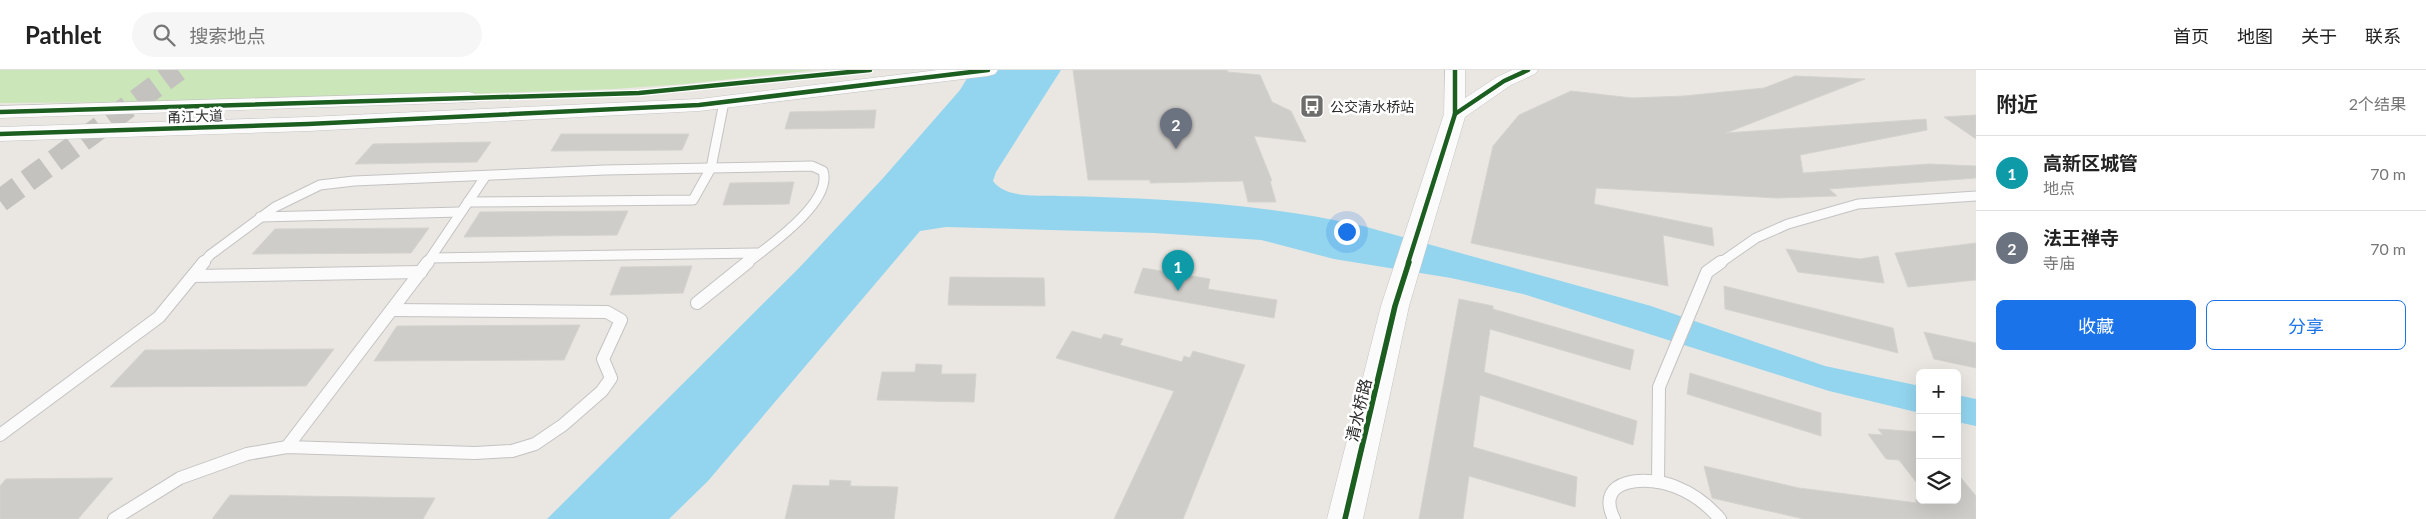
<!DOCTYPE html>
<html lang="zh">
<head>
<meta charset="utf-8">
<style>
  body { margin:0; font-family:Lato,"Noto Sans SC",sans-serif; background:#f6f6f6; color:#222 }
  .controls { position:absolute; right:15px; bottom:15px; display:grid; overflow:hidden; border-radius:8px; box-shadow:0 5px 20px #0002 }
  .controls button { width:45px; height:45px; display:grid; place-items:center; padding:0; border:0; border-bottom:1px solid #e0e0e0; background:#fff; color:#222; font:25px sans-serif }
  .you { position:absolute; left:1346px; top:161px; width:18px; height:18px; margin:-12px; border:4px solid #fff; border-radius:50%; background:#1a73e8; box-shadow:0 0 0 8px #1a73e833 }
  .badge { display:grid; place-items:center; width:32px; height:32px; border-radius:50%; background:#1a73e8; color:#fff; font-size:16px; font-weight:700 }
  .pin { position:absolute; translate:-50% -41px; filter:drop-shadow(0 1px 2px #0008) }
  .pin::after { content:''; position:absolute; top:26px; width:18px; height:15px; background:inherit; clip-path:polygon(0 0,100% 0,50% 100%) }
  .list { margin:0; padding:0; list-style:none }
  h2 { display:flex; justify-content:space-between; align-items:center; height:65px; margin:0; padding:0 20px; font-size:21px }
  h2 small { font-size:16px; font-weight:400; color:#767676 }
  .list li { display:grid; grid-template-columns:32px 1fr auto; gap:15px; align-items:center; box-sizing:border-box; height:75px; padding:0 20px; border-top:1px solid #e0e0e0 }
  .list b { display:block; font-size:19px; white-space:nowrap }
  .list p { margin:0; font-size:16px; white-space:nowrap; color:#767676 }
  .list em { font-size:16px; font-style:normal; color:#767676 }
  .actions { display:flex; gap:10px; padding:15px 20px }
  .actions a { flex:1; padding:11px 0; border:1px solid #1a73e8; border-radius:8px; text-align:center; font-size:18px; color:#1a73e8 }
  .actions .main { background:#1a73e8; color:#fff }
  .icon { flex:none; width:28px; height:28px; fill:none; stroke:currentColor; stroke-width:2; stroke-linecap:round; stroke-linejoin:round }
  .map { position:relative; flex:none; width:1976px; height:449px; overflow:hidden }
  header { display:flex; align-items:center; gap:30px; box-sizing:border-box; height:70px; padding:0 25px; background:#fff; border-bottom:1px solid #e0e0e0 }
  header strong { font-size:24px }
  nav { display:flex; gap:28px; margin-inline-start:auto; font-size:18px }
  .search { width:350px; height:45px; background:#f6f6f6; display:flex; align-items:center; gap:12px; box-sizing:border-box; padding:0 18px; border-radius:28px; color:#767676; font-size:19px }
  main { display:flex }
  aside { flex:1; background:#fff }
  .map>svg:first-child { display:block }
</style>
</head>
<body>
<header>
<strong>Pathlet</strong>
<div class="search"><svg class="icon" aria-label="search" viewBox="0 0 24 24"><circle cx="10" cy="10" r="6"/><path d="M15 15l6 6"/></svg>搜索地点</div>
<nav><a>首页</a><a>地图</a><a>关于</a><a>联系</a></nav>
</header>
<main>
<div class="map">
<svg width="1976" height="449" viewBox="0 0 1976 449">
  <rect width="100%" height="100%" fill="#eae7e2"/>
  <path fill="#cbe7ba" d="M 0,0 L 816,0 L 684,14 L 614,19 L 224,32 L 0,33 Z"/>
  <g fill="#93d5ef">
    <path d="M 972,0 L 1061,0 L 996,102 L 993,111 C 1006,129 1039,125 1060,126 C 1160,128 1266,134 1363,156 L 1651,236 L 1825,296 L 1920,316 L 1920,343 L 1829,321 L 1523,224 L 1451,208 L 1334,189 L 1261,170 L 1154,163 L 946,157 L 920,161 L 708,411 L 669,449 L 547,449 L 799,198 L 884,107 L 960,20 Z"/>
    <path d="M 1957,325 L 1976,329 L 1976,356 L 1957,352 Z"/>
  </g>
  <g fill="#cfcdc9" stroke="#d5d3ce">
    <path d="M 1073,0 L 1227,0 L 1228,2 L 1260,5 L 1272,32 L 1291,41 L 1306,72 L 1254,66 L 1272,111 L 1270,111 L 1276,132 L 1248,132 L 1243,111 L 1150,113 L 1150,110 L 1088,110 Z"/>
    <path d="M 1795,6 L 1865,9 L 1726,63 L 1926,49 L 1927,60 L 1800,85 L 1803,103 L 1929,94 L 1976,96 L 1976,108 L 1829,119 L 1837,126 L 1777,128 L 1596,118 L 1594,134 L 1712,158 L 1714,176 L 1663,165 L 1668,216 L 1471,173 L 1493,76 L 1519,45 L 1571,21 L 1632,28 L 1684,26 L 1764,18 Z"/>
    <path d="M 876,40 L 874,58 L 785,59 L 790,42 Z"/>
    <path d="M 1976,45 L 1976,69 L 1944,47 Z"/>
    <path d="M 561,64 L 689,64 L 682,80 L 551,81 Z"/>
    <path d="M 491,72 L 477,92 L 355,94 L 373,74 Z"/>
    <path d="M 794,112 L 789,134 L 723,135 L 730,113 Z"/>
    <path d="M 628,141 L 617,165 L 464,167 L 480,142 Z"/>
    <path d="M 429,158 L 411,183 L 252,184 L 275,159 Z"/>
    <path d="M 1976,173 L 1976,210 L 1908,217 L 1895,183 Z"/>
    <path d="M 1786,179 L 1860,189 L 1878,186 L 1884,213 L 1798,202 Z"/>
    <path d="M 692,196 L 683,223 L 610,225 L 621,197 Z"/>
    <path d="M 1143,198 L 1210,209 L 1208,219 L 1277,230 L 1274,248 L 1134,223 Z"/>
    <path d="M 950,207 L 1044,208 L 1045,236 L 948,235 Z"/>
    <path d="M 1724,216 L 1893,258 L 1898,283 L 1725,239 Z"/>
    <path d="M 1459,229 L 1493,236 L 1493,239 L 1634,280 L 1630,300 L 1490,259 L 1484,302 L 1637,351 L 1633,375 L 1480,325 L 1473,377 L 1577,407 L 1575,437 L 1469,406 L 1463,449 L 1419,449 Z"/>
    <path d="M 580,255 L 564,290 L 374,291 L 397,256 Z"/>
    <path d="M 1072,261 L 1101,269 L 1104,264 L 1123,269 L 1120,275 L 1182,292 L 1184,286 L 1190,288 L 1193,281 L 1245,295 L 1183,449 L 1114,449 L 1174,321 L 1056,288 Z"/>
    <path d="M 1924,262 L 1976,273 L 1976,298 L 1934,289 Z"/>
    <path d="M 334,279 L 306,316 L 110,317 L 145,280 Z"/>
    <path d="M 916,294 L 942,295 L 941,304 L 976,304 L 974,332 L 877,330 L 882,302 L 915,302 Z"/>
    <path d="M 1690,303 L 1821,343 L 1821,366 L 1687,324 Z"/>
    <path d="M 1878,359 L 1920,362 L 1920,417 L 1899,390 L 1886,389 L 1868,364 L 1883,365 Z"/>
    <path d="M 1704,396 L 1799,418 L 1917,433 L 1915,430 L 1957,432 L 1957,403 L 1976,426 L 1976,449 L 1804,449 L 1712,428 Z"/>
    <path d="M 113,408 L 78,449 L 0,449 L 0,416 L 6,409 Z"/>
    <path d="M 830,410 L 851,411 L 850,416 L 898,417 L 894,449 L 785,449 L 793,415 L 829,416 Z"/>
    <path d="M 230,425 L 435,428 L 423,449 L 212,449 Z"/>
  </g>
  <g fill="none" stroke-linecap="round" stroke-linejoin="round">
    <path stroke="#c4c2be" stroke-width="23" stroke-dasharray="23 11" stroke-linecap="butt" d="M 0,131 L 178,0"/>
    <g stroke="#c4c3c3" stroke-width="11">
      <g id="service-far1">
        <path d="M 468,132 L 693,130 L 711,98 L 724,32"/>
        <path d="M 260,147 L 461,142"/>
        <path d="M 431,188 L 757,183"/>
        <path d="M 203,193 L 210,185 L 275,137 L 320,115 L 354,111 L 605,100 L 812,96 L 823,101 C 833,132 769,176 747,193"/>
        <path d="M 427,193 L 485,107"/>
        <path d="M 1720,193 L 1756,168 L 1788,154 L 1858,134 L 1976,126"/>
      </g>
    </g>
    <g stroke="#c4c3c3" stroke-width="14">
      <g id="service">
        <path d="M 193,206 L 421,202"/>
        <path d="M 697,233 L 748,192"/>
        <path d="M 0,365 L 159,247 L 204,192"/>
        <path d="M 287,377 L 428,192"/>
        <path d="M 1658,412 L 1659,317 L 1707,202 L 1721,192"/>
        <path d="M 114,449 L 180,408 L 247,384 L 287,377 L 475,383 L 512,381 L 535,374 L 563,355 L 602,321 L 611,308 L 603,289 L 621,250 L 607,242 L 392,240"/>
        <path d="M 1614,449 C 1593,406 1650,406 1676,417 C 1694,424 1708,435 1720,449"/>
      </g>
    </g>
    <g stroke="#c4c3c3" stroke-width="1">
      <path id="tertiary" d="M 1445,0 L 1465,0 L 1465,28 L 1497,7 L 1512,0 L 1538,0 L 1535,4 L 1511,15 L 1465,47 L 1409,236 L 1363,449 L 1327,449 L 1381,236 L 1444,44 Z"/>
    </g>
    <g stroke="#c4c3c3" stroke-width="1">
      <g id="secondary">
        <path d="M 938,0 L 998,0 L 995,4 L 988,6 L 699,41 L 308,61 L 0,71 L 0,57 L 308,47 L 699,29 Z"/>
        <path d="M 469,22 L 476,24 L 479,28 L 476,32 L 0,48 L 0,36 Z"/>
      </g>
    </g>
    <use href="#service-far1" stroke="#fcfbfb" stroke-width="9"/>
    <use href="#service" stroke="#fcfbfb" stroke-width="12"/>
    <use href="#tertiary" fill="#fcfbfb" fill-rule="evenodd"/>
    <use href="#secondary" fill="#fcfbfb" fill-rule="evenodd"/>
    <g stroke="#fff" stroke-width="7">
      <g id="cycleway-far1">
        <path d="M 0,42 L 639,23 L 870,0"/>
        <path d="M 1455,44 L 1504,11 L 1528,0"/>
        <path d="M 0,64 L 308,54 L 699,35 L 988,0"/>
        <path d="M 1408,193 L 1455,44 L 1455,0"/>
      </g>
    </g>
    <g stroke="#fff" stroke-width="9">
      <path id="cycleway" d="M 1345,449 L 1395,236 L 1409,192"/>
    </g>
    <use href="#cycleway-far1" stroke="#1b5e20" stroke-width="4.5"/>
    <use href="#cycleway" stroke="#1b5e20" stroke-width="5.5"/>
  </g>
  <defs>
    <g id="bus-square" transform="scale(1.25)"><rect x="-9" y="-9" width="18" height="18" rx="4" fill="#6e6d6c" stroke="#fff"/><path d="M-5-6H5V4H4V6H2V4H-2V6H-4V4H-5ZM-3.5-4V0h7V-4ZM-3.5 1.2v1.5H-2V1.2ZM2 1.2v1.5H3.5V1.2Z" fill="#fff"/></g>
  </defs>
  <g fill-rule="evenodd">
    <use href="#bus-square" x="1312" y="36"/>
  </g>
  <g text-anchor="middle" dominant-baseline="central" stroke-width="5" stroke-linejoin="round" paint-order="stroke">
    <g font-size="14" fill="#2c2c2c" stroke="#fff" text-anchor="start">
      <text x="1330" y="36">公交清水桥站</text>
    </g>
    <g font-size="14" fill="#2c2c2c" stroke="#fff">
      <text transform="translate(195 46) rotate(-2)">甬江大道</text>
    </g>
    <g font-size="16" fill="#2c2c2c" stroke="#fff">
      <text transform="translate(1358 340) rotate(-77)">清水桥路</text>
    </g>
  </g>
</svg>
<div class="controls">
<button>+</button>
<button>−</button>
<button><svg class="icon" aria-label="layers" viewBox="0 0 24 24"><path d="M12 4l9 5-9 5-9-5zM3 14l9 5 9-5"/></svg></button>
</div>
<div class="you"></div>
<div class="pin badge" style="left:1178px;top:221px;background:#0f9aa8">1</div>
<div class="pin badge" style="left:1176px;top:79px;background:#6b7280">2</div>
</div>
<aside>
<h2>附近<small>2个结果</small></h2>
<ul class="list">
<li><span class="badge" style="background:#0f9aa8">1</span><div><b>高新区城管</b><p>地点</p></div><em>70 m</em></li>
<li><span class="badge" style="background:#6b7280">2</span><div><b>法王禅寺</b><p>寺庙</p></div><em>70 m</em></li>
</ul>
<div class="actions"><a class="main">收藏</a><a>分享</a></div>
</aside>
</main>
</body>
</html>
